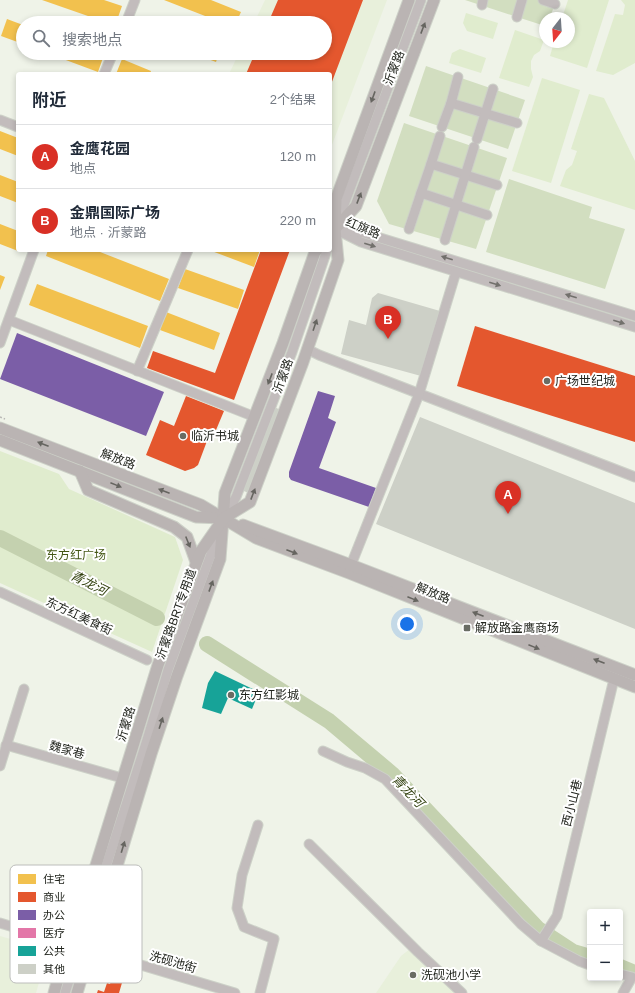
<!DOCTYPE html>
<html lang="zh">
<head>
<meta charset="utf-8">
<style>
  body { margin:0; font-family:Arial,"Noto Sans SC",sans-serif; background:#f6f6f7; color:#1f2937 }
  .controls { position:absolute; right:12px; bottom:12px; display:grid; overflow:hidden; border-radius:4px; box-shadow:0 2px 6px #0003 }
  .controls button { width:36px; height:36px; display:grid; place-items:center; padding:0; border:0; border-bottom:1px solid #e0e1e3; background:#fff; color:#1f2937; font:20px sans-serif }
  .compass { position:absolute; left:539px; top:12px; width:36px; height:36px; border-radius:50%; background:#fff; box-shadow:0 2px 6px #0003; rotate:197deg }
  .you { position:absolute; left:407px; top:624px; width:14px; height:14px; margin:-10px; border:3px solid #fff; border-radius:50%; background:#1a73e8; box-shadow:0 0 0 6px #1a73e833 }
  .badge { display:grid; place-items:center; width:26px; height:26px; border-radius:50%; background:#d93025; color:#fff; font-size:13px; font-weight:700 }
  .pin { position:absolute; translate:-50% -33px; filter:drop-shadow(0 1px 2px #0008) }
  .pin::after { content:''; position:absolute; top:21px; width:14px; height:12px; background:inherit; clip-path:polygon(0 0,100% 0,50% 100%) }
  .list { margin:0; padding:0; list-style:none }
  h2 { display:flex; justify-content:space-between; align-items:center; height:52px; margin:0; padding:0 16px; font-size:17px }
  h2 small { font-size:13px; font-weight:400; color:#747a83 }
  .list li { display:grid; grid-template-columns:26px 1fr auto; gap:12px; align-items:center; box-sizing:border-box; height:64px; padding:0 16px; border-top:1px solid #e0e1e3 }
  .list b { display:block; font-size:15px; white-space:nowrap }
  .list p { margin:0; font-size:13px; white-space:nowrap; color:#747a83 }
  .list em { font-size:13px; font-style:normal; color:#747a83 }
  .icon { flex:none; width:22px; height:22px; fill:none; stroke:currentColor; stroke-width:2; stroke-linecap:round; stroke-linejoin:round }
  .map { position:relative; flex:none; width:635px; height:993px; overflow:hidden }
  .search { position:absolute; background:#fff; box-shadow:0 2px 6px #0003; left:16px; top:16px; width:316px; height:44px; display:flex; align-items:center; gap:10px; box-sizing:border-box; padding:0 14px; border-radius:22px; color:#747a83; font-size:15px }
  .panel { position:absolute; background:#fff; box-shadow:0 2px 6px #0003; left:16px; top:72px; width:316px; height:180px; border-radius:4px }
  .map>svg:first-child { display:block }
</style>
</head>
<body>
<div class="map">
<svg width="635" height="993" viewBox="0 0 635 993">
  <rect width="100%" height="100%" fill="#eff3e8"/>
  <g fill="#e8f0db">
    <path d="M 265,0 L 387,0 L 330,150 L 330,74 L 229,74 L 239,53 L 325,53 L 325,23 L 254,23 Z"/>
    <path d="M 0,936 L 35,946 L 42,953 L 44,965 L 36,993 L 0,993 Z"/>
    <path d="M 410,949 L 458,993 L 376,993 L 401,956 Z"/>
  </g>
  <g fill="#e0ecce">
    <path d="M 568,0 L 609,0 L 587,68 L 550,56 L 554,42 L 569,42 L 569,18 L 562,18 Z"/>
    <path d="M 621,0 L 635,0 L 635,63 L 613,75 L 596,71 L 615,14 L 623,15 L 625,5 Z"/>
    <path d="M 466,13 L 498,23 L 493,39 L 467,31 L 463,23 Z"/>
    <path d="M 515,30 L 544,40 L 540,51 L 534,55 L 531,61 L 531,69 L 533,77 L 529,87 L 499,78 Z"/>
    <path d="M 460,49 L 486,58 L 481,73 L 449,63 L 452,53 Z"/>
    <path d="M 542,78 L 580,90 L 551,183 L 512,171 Z"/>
    <path d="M 589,94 L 604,98 L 635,161 L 635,210 L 560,186 L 566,170 L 572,165 L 577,151 L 571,149 Z"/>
    <path d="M 0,451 L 59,474 L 69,489 L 175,537 L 183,560 L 152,652 L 0,583 Z"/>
  </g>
  <g fill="#d2dec0">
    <path d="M 465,0 L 556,0 L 550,18 L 545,18 L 545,26 Z"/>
    <path d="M 426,66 L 525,100 L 508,149 L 409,116 Z"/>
    <path d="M 404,123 L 507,158 L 476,249 L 389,224 L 377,201 Z"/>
    <path d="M 509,179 L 592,207 L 589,218 L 625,229 L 605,289 L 486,252 Z"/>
  </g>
  <g fill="#f2c14e">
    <path d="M 42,0 L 104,0 L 122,6 L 116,23 L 108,23 Z"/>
    <path d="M 164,0 L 211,0 L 241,12 L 236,23 L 223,23 Z"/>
    <path d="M 7,19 L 23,25 L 23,44 L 1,36 Z"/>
    <path d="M 47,53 L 98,53 L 104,55 L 98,72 Z"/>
    <path d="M 192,53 L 219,53 L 216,62 Z"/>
    <path d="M 122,59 L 151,71 L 150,74 L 116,74 Z"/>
    <path d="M 0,131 L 18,138 L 18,156 L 0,149 Z"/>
    <path d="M 0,175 L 18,182 L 18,203 L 0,196 Z"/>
    <path d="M 0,224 L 18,231 L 18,251 L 0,244 Z"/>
    <path d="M 48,250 L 95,250 L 169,279 L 160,301 L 46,256 Z"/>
    <path d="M 209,250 L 260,250 L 254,267 Z"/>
    <path d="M 185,269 L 244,290 L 238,309 L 178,288 Z"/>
    <path d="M 0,275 L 5,277 L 0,290 Z"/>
    <path d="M 37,284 L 148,326 L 140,348 L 29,305 Z"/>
    <path d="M 166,312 L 220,333 L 214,350 L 160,330 Z"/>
  </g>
  <g fill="#e4572e">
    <path d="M 278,0 L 363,0 L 330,87 L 330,74 L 246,74 L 255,53 L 325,53 L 325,23 L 268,23 Z"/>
    <path d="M 261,250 L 290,250 L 234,400 L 147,368 L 153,351 L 215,373 Z"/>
    <path d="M 475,326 L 635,376 L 635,442 L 457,386 Z"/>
    <path d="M 186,396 L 224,411 L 211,442 L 207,441 L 198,465 L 194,468 L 185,471 L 146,455 L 160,420 L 174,426 Z"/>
    <path d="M 114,972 L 124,976 L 119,993 L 97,993 L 98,990 L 104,992 L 107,983 L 110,984 Z"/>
  </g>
  <g fill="#7b5ea7">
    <path d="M 17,333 L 164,392 L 146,436 L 0,379 Z"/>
    <path d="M 318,391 L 335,396 L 328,418 L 336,422 L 319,468 L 376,488 L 369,507 L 291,480 L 289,477 L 289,472 Z"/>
  </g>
  <path fill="#17a398" d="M 215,671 L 259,692 L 252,709 L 228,698 L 221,714 L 202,708 L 208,683 Z"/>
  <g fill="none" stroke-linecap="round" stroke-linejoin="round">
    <g stroke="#c4d1af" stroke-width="16">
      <path d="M 0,538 L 157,618"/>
      <path d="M 207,644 L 329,721 L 392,774 L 538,929 L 573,952 L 590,957"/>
      <path d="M 620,967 L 635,973"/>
    </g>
  </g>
  <g fill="#cdd0c7">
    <path d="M 378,293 L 440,311 L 421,376 L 341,354 L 349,320 L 366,325 L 372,298 Z"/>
    <path d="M 274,407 L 281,410 L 249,493 L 241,490 Z"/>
    <path d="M 420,417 L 635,503 L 635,629 L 376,524 Z"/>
    <path d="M 205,553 L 207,553 L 186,615 L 181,614 Z"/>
  </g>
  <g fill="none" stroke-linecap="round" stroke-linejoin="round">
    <g stroke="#cdd1c8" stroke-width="11">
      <g id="minor">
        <path d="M 543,0 L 555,4"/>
        <path d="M 482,5 L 483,0"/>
        <path d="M 517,17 L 522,0"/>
        <path d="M 126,23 L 135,0"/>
        <path d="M 104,74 L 113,53"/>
        <path d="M 451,103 L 517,123"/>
        <path d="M 0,120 L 18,127"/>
        <path d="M 442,127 L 451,103 L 458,77"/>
        <path d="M 440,136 L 431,164 L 497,185"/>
        <path d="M 477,139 L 493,89"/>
        <path d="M 421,193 L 431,164"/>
        <path d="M 335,229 L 361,242 L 635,327"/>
        <path d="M 409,229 L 421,193 L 487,215"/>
        <path d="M 343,230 L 364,233 L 635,316"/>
        <path d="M 445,240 L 474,147"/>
        <path d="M 330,242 L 421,0"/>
        <path d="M 9,320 L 255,417"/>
        <path d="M 0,343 L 34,250"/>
        <path d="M 307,349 L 319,355 L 635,477"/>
        <path d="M 137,371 L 188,250"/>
        <path d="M 224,518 L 236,497 L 292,352 L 327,250"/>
        <path d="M 351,565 L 419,394 L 456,272"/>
        <path d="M 0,592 L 147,660"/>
        <path d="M 6,745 L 122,778"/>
        <path d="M 323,751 L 347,762 L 365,768 L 385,779 L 521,924 L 541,941"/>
        <path d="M 0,766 L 24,689"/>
        <path d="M 258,825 L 242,875 L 237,908 L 244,927 L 274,939 L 260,993"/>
        <path d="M 309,844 L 418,952 L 462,993"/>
        <path d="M 0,923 L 235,993"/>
        <path d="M 590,965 L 579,961 L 541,941 L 557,916 L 614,679"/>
        <path d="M 620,974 L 632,977 L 623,993"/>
        <path d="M 65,993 L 147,740 L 168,670 L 220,530"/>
      </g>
    </g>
    <g stroke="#cdd1c8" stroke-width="13">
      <g id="major">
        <path d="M 333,231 L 356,206 L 434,0"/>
        <path d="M 0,428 L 201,505 L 256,538 L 349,573 L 635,687"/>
        <path d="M 0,440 L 196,517 L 223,518"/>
        <path d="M 80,471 L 88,490 L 174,527 L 187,537 L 196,562"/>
        <path d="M 243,525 L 351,565 L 635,675"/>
        <path d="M 54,993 L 61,968 L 81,947 L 100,922 L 151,754 L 177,676 L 220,559 L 225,493 L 283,343 L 315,252 L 317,250"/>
        <path d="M 77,993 L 83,973 L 80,917 L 158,665 L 201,551 L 224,518 L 250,502 L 303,362 L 338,260 L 335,229 L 336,199 L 409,0"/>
      </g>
    </g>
    <path stroke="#b9b7b5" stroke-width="1.5" stroke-dasharray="2 2" stroke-linecap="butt" d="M 0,417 L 5,419"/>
    <use href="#minor" stroke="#c2bcbc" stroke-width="9"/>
    <use href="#major" stroke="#bab4b3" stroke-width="11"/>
  </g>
  <defs><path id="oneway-solid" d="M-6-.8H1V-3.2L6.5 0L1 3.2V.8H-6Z"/></defs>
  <g fill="#666560">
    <use href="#oneway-solid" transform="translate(423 28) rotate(-69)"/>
    <use href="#oneway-solid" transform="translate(373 97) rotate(110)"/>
    <use href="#oneway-solid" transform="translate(359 198) rotate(-69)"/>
    <use href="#oneway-solid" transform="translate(315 325) rotate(-71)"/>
    <use href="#oneway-solid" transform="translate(270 379) rotate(111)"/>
    <use href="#oneway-solid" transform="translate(43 444) rotate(-159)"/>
    <use href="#oneway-solid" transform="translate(116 485) rotate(22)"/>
    <use href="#oneway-solid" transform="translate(164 491) rotate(-159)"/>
    <use href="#oneway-solid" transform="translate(253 494) rotate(-69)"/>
    <use href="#oneway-solid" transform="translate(188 542) rotate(68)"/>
    <use href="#oneway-solid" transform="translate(292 552) rotate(21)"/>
    <use href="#oneway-solid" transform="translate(211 586) rotate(-70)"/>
    <use href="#oneway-solid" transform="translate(413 599) rotate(22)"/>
    <use href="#oneway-solid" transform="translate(478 614) rotate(-159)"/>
    <use href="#oneway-solid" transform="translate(534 647) rotate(22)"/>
    <use href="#oneway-solid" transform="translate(599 661) rotate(-159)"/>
    <use href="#oneway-solid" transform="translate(161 723) rotate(-72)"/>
    <use href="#oneway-solid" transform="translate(123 847) rotate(-73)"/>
  </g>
  <g fill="#72706c">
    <use href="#oneway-solid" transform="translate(370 245) rotate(17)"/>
    <use href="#oneway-solid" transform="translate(447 258) rotate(-163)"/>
    <use href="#oneway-solid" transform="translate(495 284) rotate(17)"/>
    <use href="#oneway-solid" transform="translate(571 296) rotate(-163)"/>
    <use href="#oneway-solid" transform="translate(619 322) rotate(17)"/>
  </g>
  <g fill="#696c64" stroke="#fff" stroke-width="1.5">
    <circle cx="547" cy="381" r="4"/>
    <circle cx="183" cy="436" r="4"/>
    <rect x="463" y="624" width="8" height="8" rx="2"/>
    <circle cx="231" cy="695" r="4"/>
    <circle cx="413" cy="975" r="4"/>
  </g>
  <g text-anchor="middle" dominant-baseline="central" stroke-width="4" stroke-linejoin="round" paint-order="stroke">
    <g font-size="12" fill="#21241d" stroke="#fff">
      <text transform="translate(394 68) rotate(-69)">沂蒙路</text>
      <text transform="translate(363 228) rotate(23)">红旗路</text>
      <text transform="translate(283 376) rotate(-70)">沂蒙路</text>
      <text transform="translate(118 459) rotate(21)">解放路</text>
      <text transform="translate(433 593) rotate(22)">解放路</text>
      <text transform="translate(176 614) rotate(-70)">沂蒙路BRT专用道</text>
      <text transform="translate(79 616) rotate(25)">东方红美食街</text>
      <text transform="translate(126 724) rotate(-73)">沂蒙路</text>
      <text transform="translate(67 750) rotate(16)">魏家巷</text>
      <text transform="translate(572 803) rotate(-76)">西小山巷</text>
      <text transform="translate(173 962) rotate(16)">洗砚池街</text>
    </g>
    <g font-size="12" fill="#21241d" stroke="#fff" text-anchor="start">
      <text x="555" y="381">广场世纪城</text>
      <text x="191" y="436">临沂书城</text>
      <text x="475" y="628">解放路金鹰商场</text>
      <text x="239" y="695">东方红影城</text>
      <text x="421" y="975">洗砚池小学</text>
    </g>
    <g font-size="12" fill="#455816" stroke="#fff">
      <text x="76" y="555">东方红广场</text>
    </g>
    <g font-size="13" font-style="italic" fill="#334210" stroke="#fff">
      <text transform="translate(89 583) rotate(27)">青龙河</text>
      <text transform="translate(408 791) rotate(46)">青龙河</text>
    </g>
  </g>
  <rect x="10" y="865" width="132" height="118" rx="6" fill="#fff" stroke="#bcbdbb" stroke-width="1"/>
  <rect x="18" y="874" width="18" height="10" fill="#f2c14e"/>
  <rect x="18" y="892" width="18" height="10" fill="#e4572e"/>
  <rect x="18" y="910" width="18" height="10" fill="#7b5ea7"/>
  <rect x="18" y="928" width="18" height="10" fill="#e377a8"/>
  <rect x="18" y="946" width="18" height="10" fill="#17a398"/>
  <rect x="18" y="964" width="18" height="10" fill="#cdd0c7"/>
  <g font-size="11" fill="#21241d">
    <text x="43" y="883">住宅</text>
    <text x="43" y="901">商业</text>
    <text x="43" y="919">办公</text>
    <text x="43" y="937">医疗</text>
    <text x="43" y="955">公共</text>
    <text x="43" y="973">其他</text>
  </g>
</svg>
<div class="controls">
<button>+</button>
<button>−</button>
</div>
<svg class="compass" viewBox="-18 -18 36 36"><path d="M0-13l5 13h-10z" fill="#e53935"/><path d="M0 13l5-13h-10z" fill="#747a83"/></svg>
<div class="you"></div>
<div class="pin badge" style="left:508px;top:514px">A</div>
<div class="pin badge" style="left:388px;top:339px">B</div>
<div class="search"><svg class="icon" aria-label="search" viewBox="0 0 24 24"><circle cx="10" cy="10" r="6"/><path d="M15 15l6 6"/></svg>搜索地点</div>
<section class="panel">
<h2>附近<small>2个结果</small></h2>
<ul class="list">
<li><span class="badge">A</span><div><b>金鹰花园</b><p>地点</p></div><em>120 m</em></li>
<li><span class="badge">B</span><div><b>金鼎国际广场</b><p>地点 · 沂蒙路</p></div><em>220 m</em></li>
</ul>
</section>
</div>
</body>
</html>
